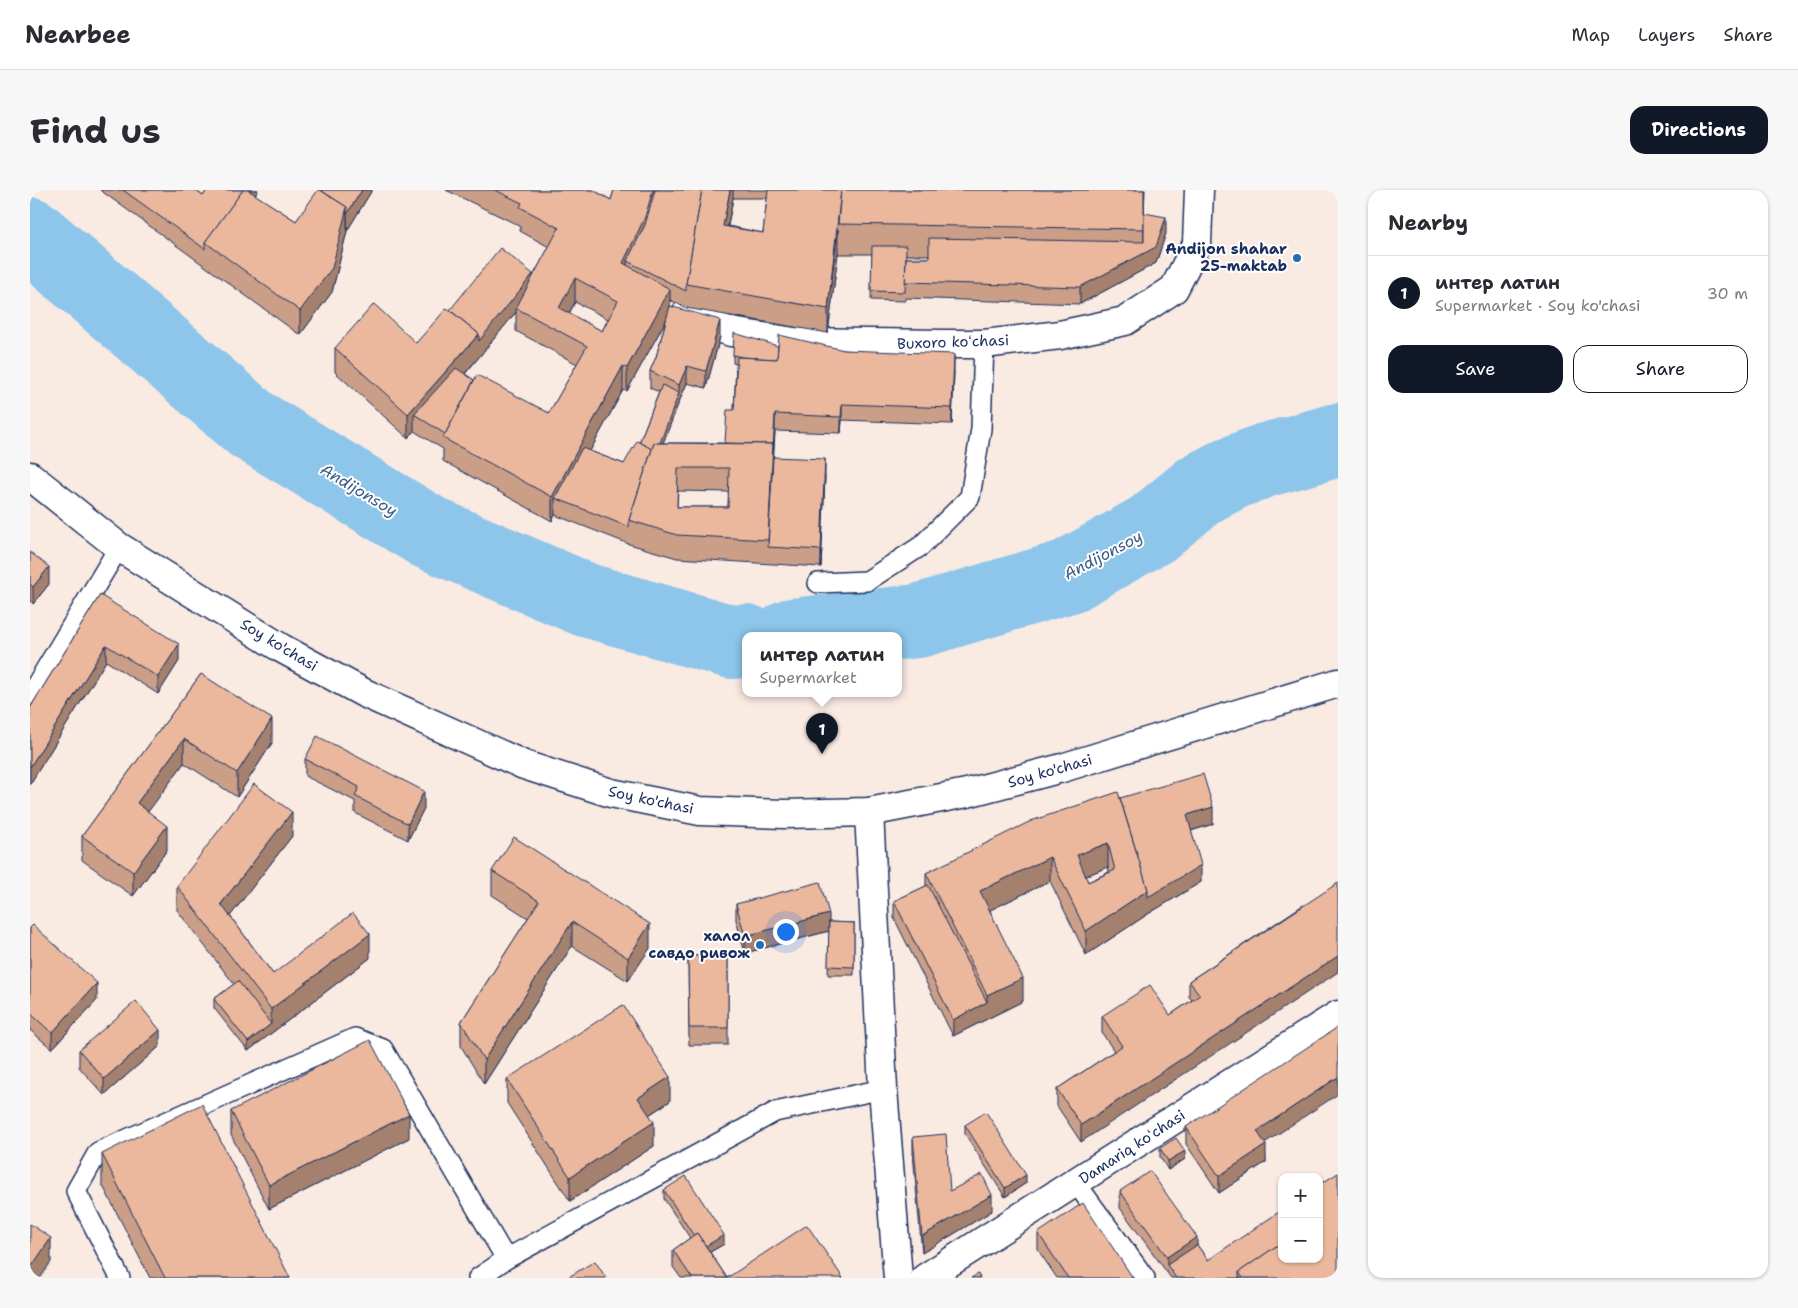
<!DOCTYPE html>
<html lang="en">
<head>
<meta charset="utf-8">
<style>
  body { margin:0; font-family:"Shantell Sans",sans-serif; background:#f7f7f7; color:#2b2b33 }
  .controls { position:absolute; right:15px; bottom:15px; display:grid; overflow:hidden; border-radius:10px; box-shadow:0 1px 4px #0004 }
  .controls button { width:45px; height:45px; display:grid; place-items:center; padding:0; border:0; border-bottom:1px solid #e1e1e2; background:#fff; color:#2b2b33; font:25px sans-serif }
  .you { position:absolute; left:755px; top:741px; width:18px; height:18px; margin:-12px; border:4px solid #fff; border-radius:50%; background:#1a73e8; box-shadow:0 0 0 8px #1a73e833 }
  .badge { display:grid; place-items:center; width:32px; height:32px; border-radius:50%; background:#111827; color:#fff; font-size:16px; font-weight:700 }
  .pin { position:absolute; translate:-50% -41px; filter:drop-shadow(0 1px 2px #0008) }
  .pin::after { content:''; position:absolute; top:26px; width:18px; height:15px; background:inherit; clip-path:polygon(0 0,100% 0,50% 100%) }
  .popup { position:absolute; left:712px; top:442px; width:160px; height:65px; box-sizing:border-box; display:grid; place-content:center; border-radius:10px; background:#fff; filter:drop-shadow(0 1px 4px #0005); font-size:16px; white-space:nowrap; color:#7c7c81 }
  .popup b { font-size:19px; color:#2b2b33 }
  .popup::after { content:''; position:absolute; left:50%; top:100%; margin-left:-10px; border:10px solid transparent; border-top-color:#fff }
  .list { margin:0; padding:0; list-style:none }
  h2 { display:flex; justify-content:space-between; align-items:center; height:65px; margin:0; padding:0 20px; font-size:21px }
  h2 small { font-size:16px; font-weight:400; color:#7c7c81 }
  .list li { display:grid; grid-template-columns:32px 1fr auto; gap:15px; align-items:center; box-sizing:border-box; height:75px; padding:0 20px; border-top:1px solid #e1e1e2 }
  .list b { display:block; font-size:19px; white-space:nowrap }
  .list p { margin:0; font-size:16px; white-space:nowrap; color:#7c7c81 }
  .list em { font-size:16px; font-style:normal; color:#7c7c81 }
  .actions { display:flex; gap:10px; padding:15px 20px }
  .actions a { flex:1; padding:11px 0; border:1px solid #111827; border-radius:15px; text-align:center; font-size:18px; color:#111827 }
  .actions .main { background:#111827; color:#fff }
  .map { position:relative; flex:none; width:1308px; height:1088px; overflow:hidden; border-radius:15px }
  header { display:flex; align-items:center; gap:30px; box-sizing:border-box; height:70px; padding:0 25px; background:#fff; border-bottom:1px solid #e1e1e2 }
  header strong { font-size:24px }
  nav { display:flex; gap:28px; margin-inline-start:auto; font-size:18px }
  .intro { display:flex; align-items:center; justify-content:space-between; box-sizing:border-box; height:120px; padding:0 30px }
  h1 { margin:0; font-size:35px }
  .button { padding:12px 22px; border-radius:15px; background:#111827; color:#fff; font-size:18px; font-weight:700 }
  main { display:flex; gap:30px; padding:0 30px }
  aside { flex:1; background:#fff; border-radius:15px; box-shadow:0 1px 4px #0004 }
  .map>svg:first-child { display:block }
</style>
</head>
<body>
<header>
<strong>Nearbee</strong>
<nav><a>Map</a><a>Layers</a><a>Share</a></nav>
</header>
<div class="intro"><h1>Find us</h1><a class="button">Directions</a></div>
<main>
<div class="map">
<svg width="1308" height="1088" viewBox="0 0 1308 1088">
  <rect width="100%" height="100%" fill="#f9eae2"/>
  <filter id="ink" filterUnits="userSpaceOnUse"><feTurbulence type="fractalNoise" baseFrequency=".02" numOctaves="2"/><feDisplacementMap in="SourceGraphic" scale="10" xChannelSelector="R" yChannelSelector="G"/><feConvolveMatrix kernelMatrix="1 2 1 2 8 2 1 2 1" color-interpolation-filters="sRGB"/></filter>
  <g filter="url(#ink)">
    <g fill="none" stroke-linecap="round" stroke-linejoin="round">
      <g stroke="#8dc5eb" stroke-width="74">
        <path d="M 0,44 L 222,235 L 400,343 L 556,410 L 702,452 L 716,451"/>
        <path d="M 762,445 L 888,431 L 1039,386 L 1122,339 L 1171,299 L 1202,283 L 1236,270 L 1308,250"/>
      </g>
      <g stroke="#1b2f5e" stroke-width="22">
        <g id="lane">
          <path d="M 788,393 L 837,391 L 891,356 L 940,307 L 951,239 L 954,154"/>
          <path d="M 0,505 L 89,357"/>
          <path d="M 1046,993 L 1115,1088"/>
          <path d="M 90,1088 L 46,1001 L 68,962 L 325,848 L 353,859 L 476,1069"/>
          <path d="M 448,1088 L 476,1069 L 745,922 L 853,899"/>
        </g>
      </g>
      <g stroke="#1b2f5e" stroke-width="31">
        <g id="street">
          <path d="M 655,125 L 701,142 L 764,152 L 914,154 L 954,154 L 1030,145 L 1095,131 L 1144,99 L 1167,54 L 1169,0"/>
          <path d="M 839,622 L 853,899 L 868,1088"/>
          <path d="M 895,1088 L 1308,825"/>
        </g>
      </g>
      <g stroke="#1b2f5e" stroke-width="31">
        <path id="secondary" d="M 0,286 L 89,357 L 251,458 L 334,503 L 494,575 L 581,603 L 670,621 L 754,624 L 839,622 L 937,603 L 1032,578 L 1308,493"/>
      </g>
      <use href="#lane" stroke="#fff" stroke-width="19"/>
      <use href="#street" stroke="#fff" stroke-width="28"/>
      <use href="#secondary" stroke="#fff" stroke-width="28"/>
    </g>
    <g fill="#ca9e87" stroke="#1b2f5e" fill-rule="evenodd">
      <path d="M 70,0 L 165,0 L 173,6 L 177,0 L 228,0 L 225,5 L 266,31 L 292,0 L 342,0 L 317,41 L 302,102 L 270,145 Z"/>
      <path d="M 416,0 L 563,0 L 581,10 L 584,0 L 1115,0 L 1114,24 L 1136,43 L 1126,73 L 1050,114 L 875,108 L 875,111 L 841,110 L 842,64 L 808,64 L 808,63 L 798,143 L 656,118 L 640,110 L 640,116 L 690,147 L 676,198 L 657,193 L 649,212 L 633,253 L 695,253 L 704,220 L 706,174 L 703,173 L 703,165 L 748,156 L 814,160 L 924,181 L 922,234 L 812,230 L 811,243 L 745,241 L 743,267 L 795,286 L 791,377 L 647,368 L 599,354 L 525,325 L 522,331 L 413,271 L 413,259 L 384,241 L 378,248 L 305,182 L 305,158 L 386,153 L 420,120 L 503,86 L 519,57 L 490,41 L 490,36 ZM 703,8 L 737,8 L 733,43 L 698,36 ZM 876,65 L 899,65 L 899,68 L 876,68 ZM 545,112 L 578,129 L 572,141 L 539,124 ZM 486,122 L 486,141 L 547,174 L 519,223 L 444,190 L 435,184 L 449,167 ZM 636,130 L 626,167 L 620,181 L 620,198 L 629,202 L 609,253 L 594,274 L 560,261 L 593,200 L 597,201 ZM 648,301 L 699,302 L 698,317 L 647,317 Z"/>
      <path d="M 0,362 L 19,394 L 3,414 L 0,411 Z"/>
      <path d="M 70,405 L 149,471 L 128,504 L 76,471 L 0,594 L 0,518 Z"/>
      <path d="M 171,484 L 242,553 L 207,607 L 154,573 L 118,621 L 137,660 L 103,706 L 52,670 L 52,646 Z"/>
      <path d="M 275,569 L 394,618 L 378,650 L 325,623 L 325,611 L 275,586 Z"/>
      <path d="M 1090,608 L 1183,634 L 1161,641 L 1171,692 L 1118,724 L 1056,765 L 1020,691 L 960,720 L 993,811 L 923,846 L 864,728 L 864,711 L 896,696 L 896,683 ZM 1078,677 L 1079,682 L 1058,692 L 1055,686 Z"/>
      <path d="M 262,646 L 200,726 L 243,784 L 340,768 L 218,861 L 184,818 L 184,809 L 204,794 L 147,720 L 147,696 Z"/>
      <path d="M 462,681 L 620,758 L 598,791 L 542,756 L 454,894 L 431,856 L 431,832 L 498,728 L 462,705 Z"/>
      <path d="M 706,714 L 799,732 L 824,733 L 824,785 L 798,785 L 799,741 L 715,763 L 706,730 Z"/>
      <path d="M 1273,715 L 1051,952 L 1027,916 L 1027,899 L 1084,861 L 1072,843 L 1072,826 L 1140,825 L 1162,810 L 1159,807 L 1159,791 Z"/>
      <path d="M 0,738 L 67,810 L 22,859 L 0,840 Z"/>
      <path d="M 658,766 L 698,766 L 698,855 L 659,855 Z"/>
      <path d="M 130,856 L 74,905 L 49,877 L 49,860 Z"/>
      <path d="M 477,889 L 640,911 L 619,925 L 624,956 L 540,1011 L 477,913 Z"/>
      <path d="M 201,921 L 379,948 L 239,1019 L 201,945 Z"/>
      <path d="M 935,935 L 996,993 L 975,1007 L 935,944 Z"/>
      <path d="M 1156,937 L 1235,953 L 1236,972 L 1189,1003 L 1156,954 Z"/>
      <path d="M 883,947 L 920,1001 L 962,1021 L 892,1063 L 883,964 Z"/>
      <path d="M 1130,958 L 1155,969 L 1138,980 L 1130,967 Z"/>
      <path d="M 72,964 L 260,1088 L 120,1088 L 72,994 Z"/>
      <path d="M 634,1000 L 694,1054 L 680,1062 L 697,1088 L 651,1088 L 643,1077 L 643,1060 L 660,1048 L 634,1009 Z"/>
      <path d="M 1090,1001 L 1167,1055 L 1178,1070 L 1308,1088 L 1141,1088 L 1090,1018 Z"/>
      <path d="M 1008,1043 L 1103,1088 L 1027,1088 L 1008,1060 Z"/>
    </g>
    <g fill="#a4816e" stroke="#1b2f5e">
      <path d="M 218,0 L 228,0 L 215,22 Z"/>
      <path d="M 332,0 L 342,0 L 317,41 L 317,24 Z"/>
      <path d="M 623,0 L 630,0 L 615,51 L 597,71 L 597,88 L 593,73 Z"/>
      <path d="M 700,0 L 703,0 L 703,8 L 693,60 L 693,36 Z"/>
      <path d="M 1114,0 L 1114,63 L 1136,27 L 1136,43 L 1126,73 L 1050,114 L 1050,97 L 1114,63 Z"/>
      <path d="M 317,17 L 317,41 L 302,102 L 270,145 L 270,121 Z"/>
      <path d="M 808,39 L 808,63 L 798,143 L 798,119 Z"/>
      <path d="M 503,84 L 503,101 L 486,118 L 486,122 L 449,167 L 394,230 L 384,224 L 384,241 L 378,248 L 378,224 Z"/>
      <path d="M 545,88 L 545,112 L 529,142 L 529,118 Z"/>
      <path d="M 640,99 L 640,123 L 597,201 L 597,178 Z"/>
      <path d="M 690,130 L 690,147 L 676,198 L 676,181 Z"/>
      <path d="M 924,164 L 924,181 L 922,234 L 922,218 Z"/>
      <path d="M 593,176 L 593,200 L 533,311 L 525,308 L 525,325 L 522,331 L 522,307 Z"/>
      <path d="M 657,176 L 657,193 L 649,212 L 624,276 L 624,260 L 649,203 L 649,195 Z"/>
      <path d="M 812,214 L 812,230 L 811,243 L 811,227 Z"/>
      <path d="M 745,224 L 745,241 L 739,357 L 743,254 Z"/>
      <path d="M 795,269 L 795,286 L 791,377 L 791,360 Z"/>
      <path d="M 19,377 L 19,394 L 3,414 L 3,397 Z"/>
      <path d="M 149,454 L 149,471 L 128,504 L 128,487 Z"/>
      <path d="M 76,455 L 76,471 L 0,594 L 0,577 Z"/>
      <path d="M 242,529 L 242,553 L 207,607 L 207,583 Z"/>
      <path d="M 154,549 L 154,573 L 107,637 L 107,613 Z"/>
      <path d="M 394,601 L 394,618 L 378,650 L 378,634 Z"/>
      <path d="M 1183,617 L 1183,634 L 1157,642 L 1157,625 Z"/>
      <path d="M 262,622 L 262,646 L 191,738 L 191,714 Z"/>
      <path d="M 137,636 L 137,660 L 103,706 L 103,682 Z"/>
      <path d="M 1078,653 L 1078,677 L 1047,689 L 1047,665 Z"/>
      <path d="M 1020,667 L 1020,691 L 950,725 L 950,701 Z"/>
      <path d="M 1171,675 L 1171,692 L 1118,724 L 1056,765 L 1056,741 L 1118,700 Z"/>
      <path d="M 799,724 L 799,741 L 715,763 L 715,746 Z"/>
      <path d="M 542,732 L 542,756 L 454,894 L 454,870 Z"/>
      <path d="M 620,734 L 620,758 L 598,791 L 598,768 Z"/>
      <path d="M 340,744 L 340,768 L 218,861 L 218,852 L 241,834 L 241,819 Z"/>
      <path d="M 1308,766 L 1308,782 L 1051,952 L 1051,935 Z"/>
      <path d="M 993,788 L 993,811 L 923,846 L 923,830 L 957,812 L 957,805 Z"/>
      <path d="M 67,793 L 67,810 L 22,859 L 22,843 Z"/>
      <path d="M 130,840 L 130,856 L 74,905 L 74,889 Z"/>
      <path d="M 640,887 L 640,911 L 608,932 L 608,908 Z"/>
      <path d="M 1308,887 L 1308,904 L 1227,958 L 1227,941 Z"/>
      <path d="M 379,924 L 379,948 L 239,1019 L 239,995 Z"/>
      <path d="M 624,932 L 624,956 L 540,1011 L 540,987 Z"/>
      <path d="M 1236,955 L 1236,972 L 1189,1003 L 1189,986 Z"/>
      <path d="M 1155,961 L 1155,969 L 1138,980 L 1138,971 Z"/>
      <path d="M 996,985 L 996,993 L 975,1007 L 975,998 Z"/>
      <path d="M 962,1005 L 962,1021 L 892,1063 L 892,1046 Z"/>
      <path d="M 694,1045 L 694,1054 L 672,1067 L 672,1058 Z"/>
      <path d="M 1167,1047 L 1167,1063 L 1137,1075 L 1137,1067 Z"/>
      <path d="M 21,1048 L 21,1072 L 10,1088 L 0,1088 L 0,1079 Z"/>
    </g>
    <g fill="#ebb89d" stroke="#1b2f5e" fill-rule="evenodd">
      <path d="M 93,0 L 165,0 L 173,6 L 177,0 L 213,0 L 175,52 L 175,59 Z"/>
      <path d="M 213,0 L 218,0 L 266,31 L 288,0 L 290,0 L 317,17 L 302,78 L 270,121 L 175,52 Z"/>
      <path d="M 292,0 L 332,0 L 317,24 L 317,17 L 292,1 Z"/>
      <path d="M 465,0 L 563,0 L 581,10 L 584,0 L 623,0 L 615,27 L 593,73 L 640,99 L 597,178 L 593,176 L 522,307 L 413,248 L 447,185 L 519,223 L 557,156 L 486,118 L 529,38 L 490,17 L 492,13 ZM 545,88 L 588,111 L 572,141 L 529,118 Z"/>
      <path d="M 625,0 L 672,0 L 656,94 L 656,101 L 597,71 L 615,35 Z"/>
      <path d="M 672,0 L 700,0 L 693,36 L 733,43 L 738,0 L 811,0 L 798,119 L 656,94 Z"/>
      <path d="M 811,0 L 1114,0 L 1114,39 L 808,34 Z"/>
      <path d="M 1114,23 L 1136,27 L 1126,57 L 1050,97 L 875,92 L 876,68 L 899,68 L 899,48 L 1114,52 Z"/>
      <path d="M 842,56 L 876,56 L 875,102 L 841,101 Z"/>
      <path d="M 470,58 L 503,84 L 449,151 L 449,144 L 420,120 Z"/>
      <path d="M 344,114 L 386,153 L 417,118 L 449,144 L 378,224 L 305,158 Z"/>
      <path d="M 640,116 L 690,130 L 676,181 L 657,176 L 649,195 L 620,181 L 626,167 Z"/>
      <path d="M 704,143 L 748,156 L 747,169 L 712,167 L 703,165 Z"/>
      <path d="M 749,145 L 814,160 L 924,164 L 922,218 L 812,214 L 811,227 L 745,224 L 743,261 L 743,254 L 695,253 L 697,220 L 704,220 L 707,167 L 747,169 Z"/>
      <path d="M 426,178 L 444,190 L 415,244 L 384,224 Z"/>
      <path d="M 632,195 L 649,203 L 630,253 L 624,253 L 622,259 L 609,253 Z"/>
      <path d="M 607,251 L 622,259 L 599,330 L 599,337 L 525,308 L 552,258 L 594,274 Z"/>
      <path d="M 624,253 L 743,254 L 738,350 L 647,345 L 599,330 ZM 648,278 L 699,278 L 698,317 L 647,317 Z"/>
      <path d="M 743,267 L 795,269 L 791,360 L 738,357 Z"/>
      <path d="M 0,362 L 19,377 L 3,397 L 0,394 Z"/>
      <path d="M 70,405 L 149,454 L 128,487 L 76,455 L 0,577 L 0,518 Z"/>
      <path d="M 171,484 L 242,529 L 207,583 L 154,549 L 107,613 L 137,636 L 103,682 L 52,646 Z"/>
      <path d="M 287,546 L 394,601 L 378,634 L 325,606 L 329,597 L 275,569 Z"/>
      <path d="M 1173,584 L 1183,617 L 1157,625 L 1171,675 L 1118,707 L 1118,700 L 1090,608 Z"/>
      <path d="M 224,594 L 262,622 L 191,714 L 243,784 L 323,723 L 340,744 L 241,819 L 147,696 Z"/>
      <path d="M 1088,602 L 1118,700 L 1056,741 L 1020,667 L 950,701 L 993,788 L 957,805 L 896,683 L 1001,631 ZM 1078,653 L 1085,680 L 1058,692 L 1047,665 Z"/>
      <path d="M 484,647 L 620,734 L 598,768 L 542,732 L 454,870 L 431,832 L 509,711 L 462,681 Z"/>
      <path d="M 790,692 L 799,724 L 715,746 L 706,714 Z"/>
      <path d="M 1308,693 L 1308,766 L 1051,935 L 1027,899 L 1092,856 L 1072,826 L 1120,795 L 1140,825 L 1170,805 L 1159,791 Z"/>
      <path d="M 898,695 L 957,812 L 923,830 L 864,711 Z"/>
      <path d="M 799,732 L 824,733 L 824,777 L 798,776 Z"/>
      <path d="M 3,735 L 67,793 L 22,843 L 0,823 L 0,738 Z"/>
      <path d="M 658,766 L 698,766 L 698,838 L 659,838 Z"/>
      <path d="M 208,791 L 241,834 L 218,852 L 184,809 Z"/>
      <path d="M 106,811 L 130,840 L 74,889 L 49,860 Z"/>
      <path d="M 593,815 L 640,887 L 608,908 L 624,932 L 540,987 L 477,889 Z"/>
      <path d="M 1308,837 L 1308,887 L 1227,941 L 1236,955 L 1189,986 L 1156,937 Z"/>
      <path d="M 340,850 L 379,924 L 239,995 L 201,921 Z"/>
      <path d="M 172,914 L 260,1088 L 135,1088 L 72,964 Z"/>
      <path d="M 956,922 L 996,985 L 975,998 L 935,935 Z"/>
      <path d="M 916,944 L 920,1001 L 952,984 L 962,1005 L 892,1046 L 883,947 Z"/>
      <path d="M 1146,948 L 1155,961 L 1138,971 L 1130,958 Z"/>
      <path d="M 1120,981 L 1167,1047 L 1137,1067 L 1090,1001 Z"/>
      <path d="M 1308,983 L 1308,1088 L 1213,1088 L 1209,1082 L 1252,1052 L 1252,1069 L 1289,1069 L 1289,995 Z"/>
      <path d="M 656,986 L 694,1045 L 676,1056 L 667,1043 L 664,1046 L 634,1000 Z"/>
      <path d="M 1053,1013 L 1103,1088 L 1038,1088 L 1008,1043 Z"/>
      <path d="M 1252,1020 L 1252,1052 L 1209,1082 L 1209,1088 L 1146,1088 L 1137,1075 L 1167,1055 L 1178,1070 Z"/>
      <path d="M 0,1034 L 21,1048 L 0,1079 Z"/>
      <path d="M 777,1035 L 813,1088 L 697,1088 Z"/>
      <path d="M 667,1043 L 697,1088 L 662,1088 L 643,1060 Z"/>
      <path d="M 565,1071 L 576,1088 L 537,1088 Z"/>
      <path d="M 948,1084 L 950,1088 L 941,1088 Z"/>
    </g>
  </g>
  <g fill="#1f6fb2" stroke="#fff" stroke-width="2">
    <circle cx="1267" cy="68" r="5"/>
    <circle cx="730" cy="755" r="5"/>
  </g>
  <g text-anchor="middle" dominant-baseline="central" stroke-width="4" stroke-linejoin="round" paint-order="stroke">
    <g font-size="15" font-weight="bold" fill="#1b2f5e" stroke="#fff" text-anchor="end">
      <text x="1257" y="59">Andijon shahar<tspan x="1257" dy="17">25-maktab</tspan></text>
      <text x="720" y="746">халол<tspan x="720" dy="17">савдо ривож</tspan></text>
    </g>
    <g font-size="15" fill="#1b2f5e" stroke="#fff">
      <text transform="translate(923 152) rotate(-2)">Buxoro koʻchasi</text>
      <text transform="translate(249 455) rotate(31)">Soy ko'chasi</text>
      <text transform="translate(1020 581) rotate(-16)">Soy ko'chasi</text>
      <text transform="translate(621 610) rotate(12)">Soy ko'chasi</text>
      <text transform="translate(1102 957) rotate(-33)">Damariq koʻchasi</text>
    </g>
    <g font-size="16" font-style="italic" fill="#3d5c88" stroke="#fff">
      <text transform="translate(329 300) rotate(31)">Andijonsoy</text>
      <text transform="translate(1073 365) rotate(-28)">Andijonsoy</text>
    </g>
  </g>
</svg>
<div class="controls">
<button>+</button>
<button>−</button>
</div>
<div class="you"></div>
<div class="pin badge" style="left:792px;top:564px">1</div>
<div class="popup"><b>интер латин</b>Supermarket</div>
</div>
<aside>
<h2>Nearby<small></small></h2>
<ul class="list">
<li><span class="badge">1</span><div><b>интер латин</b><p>Supermarket · Soy ko'chasi</p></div><em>30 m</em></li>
</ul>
<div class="actions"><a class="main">Save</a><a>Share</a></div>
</aside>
</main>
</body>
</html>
